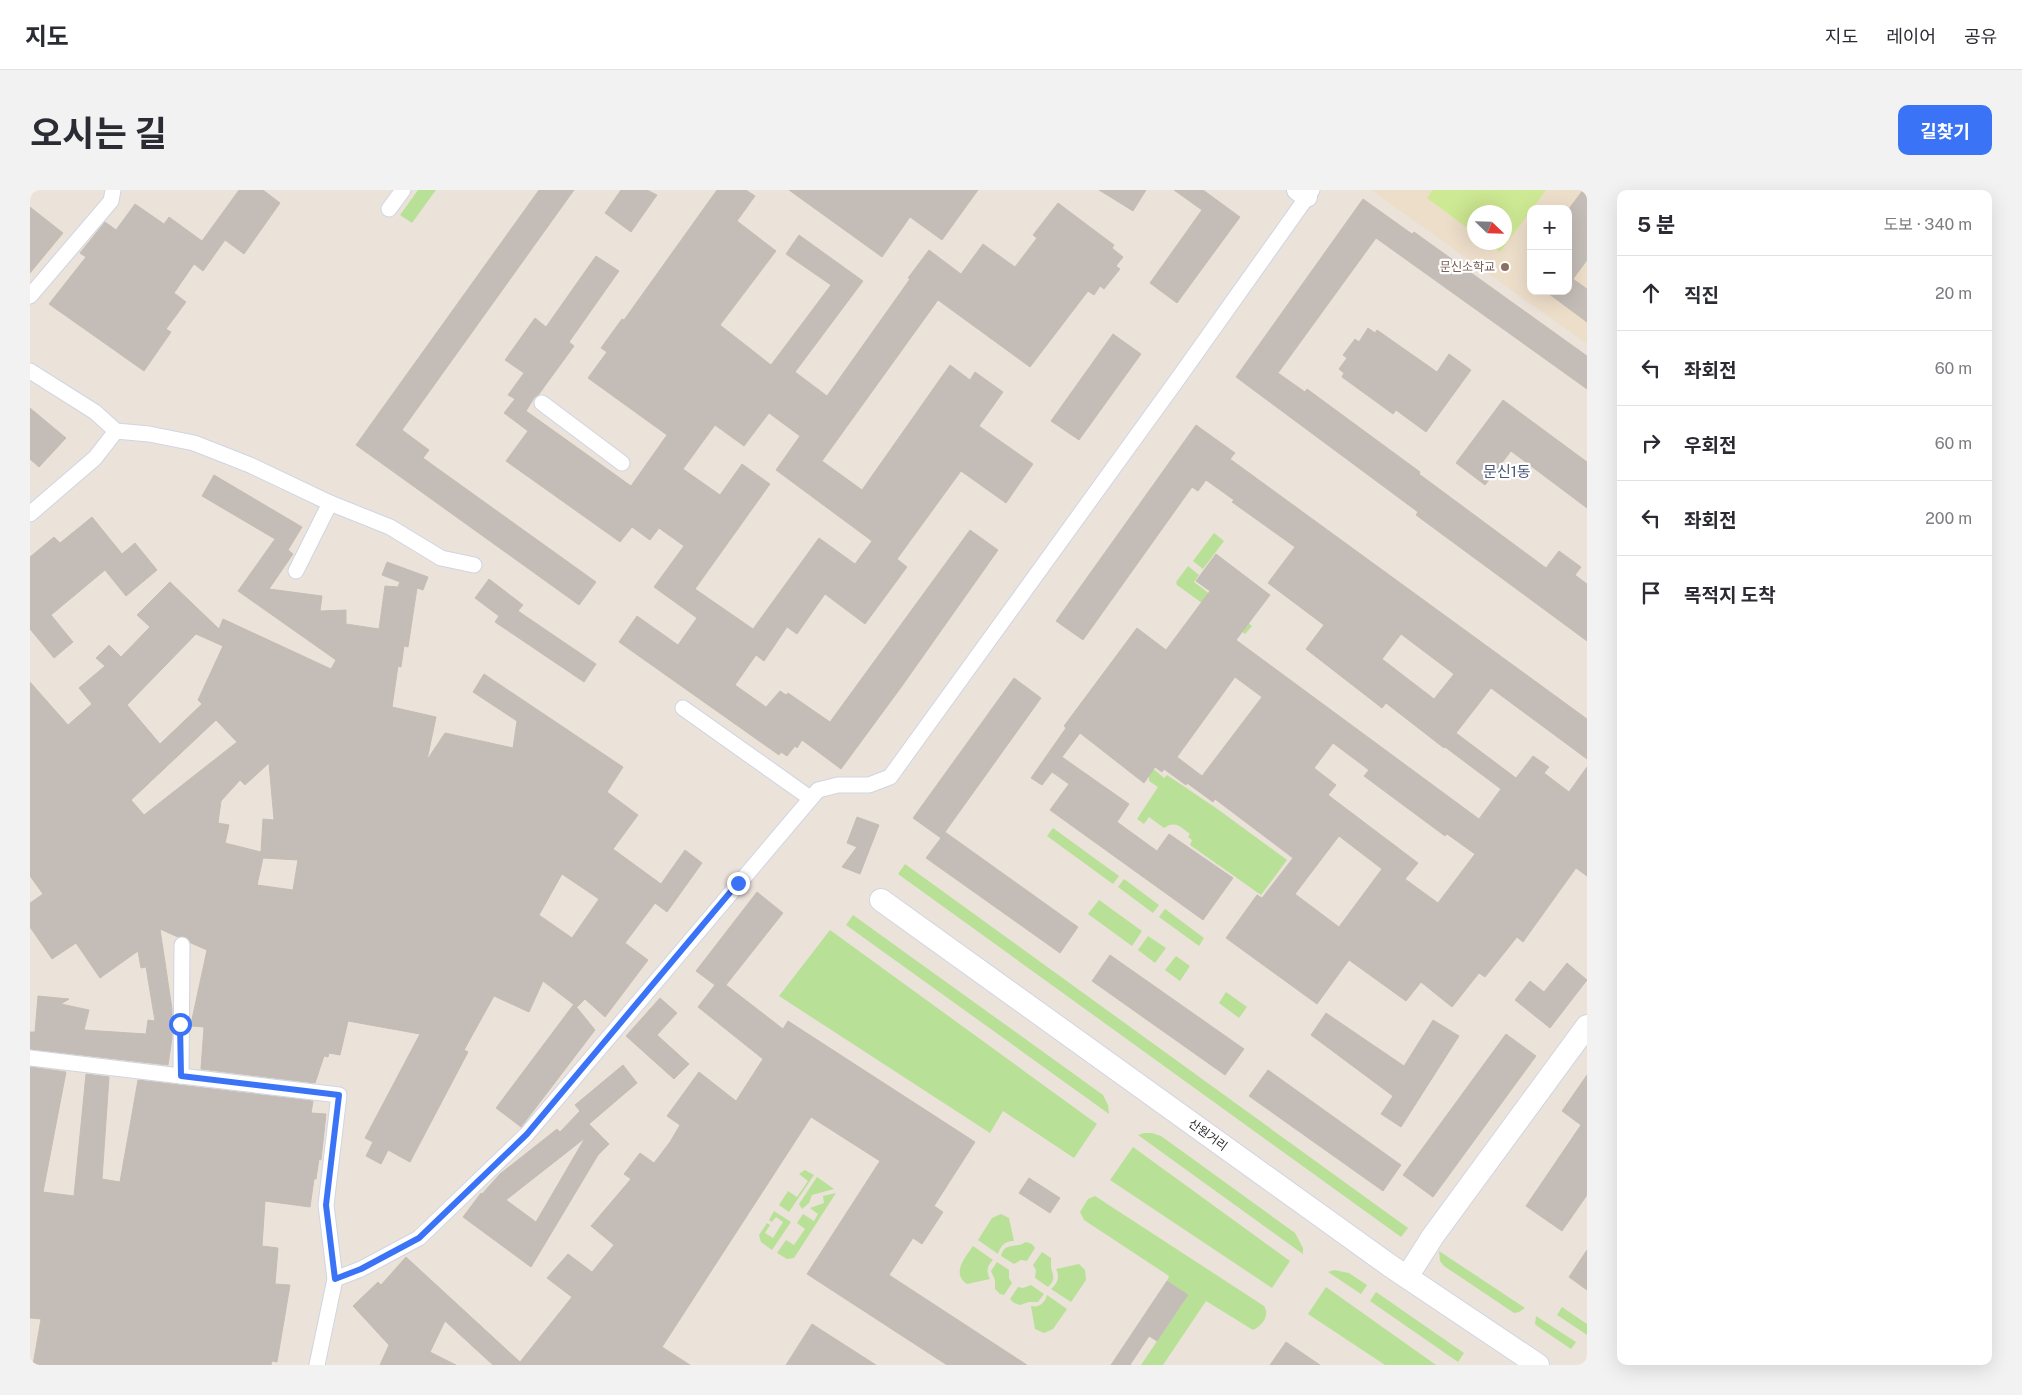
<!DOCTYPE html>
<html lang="ko">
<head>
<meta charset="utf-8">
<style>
  body { margin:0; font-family:"Public Sans","Noto Sans KR",sans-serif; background:#f2f2f3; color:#2b2b33 }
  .controls { position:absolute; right:15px; top:15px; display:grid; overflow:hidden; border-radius:10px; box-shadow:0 5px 20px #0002 }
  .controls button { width:45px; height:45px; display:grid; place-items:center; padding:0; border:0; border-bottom:1px solid #e1e1e2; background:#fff; color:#2b2b33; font:25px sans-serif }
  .compass { position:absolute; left:1437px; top:15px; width:45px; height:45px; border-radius:50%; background:#fff; box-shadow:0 5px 20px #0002; rotate:113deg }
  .stop { position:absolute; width:15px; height:15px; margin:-11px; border:4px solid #3b73f7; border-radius:50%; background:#fff }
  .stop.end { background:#3b73f7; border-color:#fff; box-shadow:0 1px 5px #0008 }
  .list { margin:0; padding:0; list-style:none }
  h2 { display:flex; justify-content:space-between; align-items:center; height:65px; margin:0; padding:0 20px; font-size:21px }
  h2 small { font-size:16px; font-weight:400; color:#7c7c81 }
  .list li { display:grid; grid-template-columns:32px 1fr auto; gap:15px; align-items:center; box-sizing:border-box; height:75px; padding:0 20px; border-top:1px solid #e1e1e2 }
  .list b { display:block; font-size:19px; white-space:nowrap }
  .list em { font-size:16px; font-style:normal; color:#7c7c81 }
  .icon { flex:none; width:28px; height:28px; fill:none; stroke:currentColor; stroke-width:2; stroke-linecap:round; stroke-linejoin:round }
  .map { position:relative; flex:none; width:1557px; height:1175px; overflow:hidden; border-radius:10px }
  header { display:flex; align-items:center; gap:30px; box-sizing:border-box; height:70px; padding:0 25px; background:#fff; border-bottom:1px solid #e1e1e2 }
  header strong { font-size:24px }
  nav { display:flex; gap:28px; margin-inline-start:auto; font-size:18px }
  .intro { display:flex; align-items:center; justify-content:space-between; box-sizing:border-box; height:120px; padding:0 30px }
  h1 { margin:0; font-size:35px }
  .button { padding:12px 22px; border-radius:10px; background:#3b73f7; color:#fff; font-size:18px; font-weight:700 }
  main { display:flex; gap:30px; padding:0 30px }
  aside { flex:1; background:#fff; border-radius:10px; box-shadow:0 5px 20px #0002 }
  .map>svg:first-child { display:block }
</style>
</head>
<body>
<header>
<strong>지도</strong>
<nav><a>지도</a><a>레이어</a><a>공유</a></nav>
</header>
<div class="intro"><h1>오시는 길</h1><a class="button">길찾기</a></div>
<main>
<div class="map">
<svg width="1557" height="1175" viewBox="0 0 1557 1175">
  <rect width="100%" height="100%" fill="#ebe2da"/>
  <path fill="#eddeca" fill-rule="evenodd" d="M 1341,0 L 1557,0 L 1557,154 ZM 1501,19 L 1538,19 L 1538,101 L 1501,101 ZM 1444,22 L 1474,22 L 1474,52 L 1444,52 Z"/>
  <g fill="#b8e197">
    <path d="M 388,0 L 406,0 L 382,33 L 370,25 Z"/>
    <path d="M 1184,343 L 1194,351 L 1173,379 L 1163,371 Z"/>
    <path d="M 1158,376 L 1169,385 L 1164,392 L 1222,436 L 1215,444 L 1147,395 L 1146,392 Z"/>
    <path d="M 1119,575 L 1134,588 L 1137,585 L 1186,618 L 1257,670 L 1231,705 L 1160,655 L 1162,650 L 1158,647 L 1160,644 C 1151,637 1145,630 1134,638 L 1119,627 L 1114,634 L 1107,629 L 1128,597 L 1119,591 L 1119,587 L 1113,582 Z"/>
    <path d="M 1023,638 L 1089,686 L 1083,694 L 1017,646 Z"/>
    <path d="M 875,674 L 1378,1038 L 1371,1047 L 868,684 Z"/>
    <path d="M 1094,689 L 1129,715 L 1123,723 L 1088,697 Z"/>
    <path d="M 1069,710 L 1112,741 L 1102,756 L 1058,724 Z"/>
    <path d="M 1135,719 L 1174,748 L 1169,756 L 1129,727 Z"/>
    <path d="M 823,725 L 1073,905 L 1078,915 L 1079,924 L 816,735 Z"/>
    <path d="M 800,740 L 1067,934 L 1044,968 L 973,921 L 960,943 L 749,806 Z"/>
    <path d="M 1118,746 L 1136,758 L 1125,773 L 1108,760 Z"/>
    <path d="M 1146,766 L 1160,776 L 1150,791 L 1135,780 Z"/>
    <path d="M 1196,802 L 1217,817 L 1209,828 L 1189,813 Z"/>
    <path d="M 1114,943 L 1122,943 L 1131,946 L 1265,1043 L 1273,1058 L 1273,1064 L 1108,945 Z"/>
    <path d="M 1103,957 L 1260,1071 L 1242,1098 L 1080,990 Z"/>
    <path d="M 775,980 L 784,985 L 759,1022 L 749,1015 L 758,1001 L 767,1007 L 778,991 L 769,984 Z"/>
    <path d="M 787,987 L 804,999 L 782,1005 L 779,1013 L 772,1019 L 769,1014 Z"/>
    <path d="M 806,1003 L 764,1068 L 757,1069 L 747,1063 L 756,1050 L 764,1055 L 775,1039 L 767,1033 L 773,1024 L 784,1031 L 788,1024 L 780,1018 L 794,1013 L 793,1006 Z"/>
    <path d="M 1065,1006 L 1234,1116 C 1240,1125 1233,1135 1223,1140 L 1176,1111 L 1133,1175 L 1111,1175 L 1158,1105 L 1137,1091 L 1139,1086 L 1054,1030 L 1050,1022 L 1058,1009 Z"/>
    <path d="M 744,1021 L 761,1032 L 742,1060 L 731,1052 L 729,1045 L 737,1033 L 740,1035 L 735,1043 L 743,1048 L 753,1032 L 746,1027 L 742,1032 L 739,1030 Z"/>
    <path d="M 971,1024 L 979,1028 L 984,1051 C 975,1051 971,1055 968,1064 L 948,1050 L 962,1028 Z"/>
    <path d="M 996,1052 L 1002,1054 L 1005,1058 L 997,1071 L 991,1070 L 984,1074 L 971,1066 C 974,1055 979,1057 988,1055 C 991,1055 993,1053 996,1052 Z"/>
    <path d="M 943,1056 L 963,1070 C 957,1075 956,1082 960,1089 L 937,1094 C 921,1083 935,1068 943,1056 Z"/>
    <path d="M 1409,1061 L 1495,1118 L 1489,1122 L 1484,1123 L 1414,1076 L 1410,1071 Z"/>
    <path d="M 1012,1062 L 1021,1068 C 1021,1071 1021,1074 1021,1077 C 1023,1086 1026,1089 1018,1097 L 1005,1088 L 1006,1080 L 1003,1075 Z"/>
    <path d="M 967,1072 L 979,1080 L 979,1088 L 982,1093 L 974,1105 L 970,1104 L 965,1099 L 965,1090 L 961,1081 Z"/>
    <path d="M 1049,1074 L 1055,1080 L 1056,1090 L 1041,1112 L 1021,1099 C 1028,1093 1030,1087 1026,1079 Z"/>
    <path d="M 1304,1080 L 1319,1083 L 1337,1095 L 1331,1104 L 1298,1082 Z"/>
    <path d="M 1001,1095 L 1014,1104 L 1008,1112 L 999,1112 L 990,1115 L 984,1113 L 980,1109 L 988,1097 L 993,1098 Z"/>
    <path d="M 1296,1097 L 1406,1175 L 1355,1175 L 1278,1124 Z"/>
    <path d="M 1346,1102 L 1434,1163 L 1428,1172 L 1340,1111 Z"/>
    <path d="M 1017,1105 L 1037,1119 L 1023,1139 L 1014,1143 L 1005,1139 L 1001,1116 C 1009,1118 1015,1113 1017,1105 Z"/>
    <path d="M 1532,1117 L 1557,1134 L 1557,1145 L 1527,1125 Z"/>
    <path d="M 1506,1126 L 1546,1152 L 1541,1159 L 1507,1136 L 1505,1134 Z"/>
  </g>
  <path fill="#cee993" d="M 1403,0 L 1516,0 L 1470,62 L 1457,53 L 1474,52 L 1474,22 L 1444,22 L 1444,43 L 1397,8 Z"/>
  <g fill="#c3bcb7" stroke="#c6beb4" fill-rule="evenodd">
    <path d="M 209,0 L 233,0 L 250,13 L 214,64 L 195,50 L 173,81 L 164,74 L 144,103 L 156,112 L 136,139 L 141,142 L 114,181 L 19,114 L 56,67 L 50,63 L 75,32 L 86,40 L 105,14 L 134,34 L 139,27 L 172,51 Z"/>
    <path d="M 509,0 L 544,0 L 372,240 L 399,260 L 393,268 L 566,392 L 549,415 L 326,255 Z"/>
    <path d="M 591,0 L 617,0 L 627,5 L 601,42 L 575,23 Z"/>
    <path d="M 687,0 L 716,0 L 725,6 L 707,31 L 746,61 L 690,135 L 741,175 L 801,95 L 756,64 L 769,45 L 833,91 L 765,182 L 797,206 L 880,89 L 878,88 L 899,60 L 931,84 L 953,54 L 985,77 L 1007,48 L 1003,45 L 1028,13 L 1084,55 L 1082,58 L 1093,67 L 1086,76 L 1090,79 L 1074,99 L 1070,96 L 1064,105 L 1058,101 L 1000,177 L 908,110 L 792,271 L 832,300 L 920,175 L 940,190 L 945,182 L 973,202 L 949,236 L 1003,274 L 976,313 L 931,281 L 867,369 L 877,377 L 835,434 L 795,404 L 767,444 L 757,437 L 734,471 L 726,465 L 705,495 L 736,517 L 750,501 L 756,505 L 758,503 L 800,532 L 940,340 L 968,360 L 872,496 L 811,579 L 772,550 L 767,558 L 765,556 L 757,566 L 751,562 L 749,565 L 589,452 L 607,426 L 648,455 L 667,428 L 624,397 L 654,356 L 629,338 L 620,350 L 602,337 L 590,352 L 476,271 L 498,241 L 474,223 L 485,209 L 478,205 L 494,183 L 475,170 L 505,128 L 516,137 L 566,66 L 589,81 L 539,152 L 544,156 L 509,204 L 504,208 L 496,221 L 601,296 L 637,245 L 558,188 L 577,162 L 571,158 L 592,129 L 594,130 ZM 739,223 L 770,246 L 746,280 L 842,351 L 825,374 L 789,348 L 723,439 L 665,399 L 740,294 L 712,274 L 690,305 L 653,279 L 685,235 L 714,256 Z"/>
    <path d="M 759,0 L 948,0 L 912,50 L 880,27 L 852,67 Z"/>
    <path d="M 1069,0 L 1116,0 L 1103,21 Z"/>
    <path d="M 1144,0 L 1173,0 L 1210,27 L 1147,113 L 1120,93 L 1172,20 Z"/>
    <path d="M 1553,0 L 1557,0 L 1557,70 L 1543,89 L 1557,99 L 1557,132 L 1515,101 L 1538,101 L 1538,20 Z"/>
    <path d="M 1333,9 L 1382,44 L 1384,42 L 1557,166 L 1557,199 L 1346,48 L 1248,183 L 1275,202 L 1277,199 L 1390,282 L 1389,284 L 1516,378 L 1529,361 L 1551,377 L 1545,385 L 1557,394 L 1557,451 L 1386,325 L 1388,322 L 1206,187 Z"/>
    <path d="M 0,17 L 33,43 L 0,83 Z"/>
    <path d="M 1338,138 L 1345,143 L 1347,140 L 1407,182 L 1419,164 L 1441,180 L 1396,242 L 1366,220 L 1363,224 L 1312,187 L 1314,183 L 1309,179 L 1317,168 L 1313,165 L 1325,149 L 1329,152 Z"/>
    <path d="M 1083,144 L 1111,164 L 1049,250 L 1021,231 Z"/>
    <path d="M 1473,210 L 1557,272 L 1557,318 L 1481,261 L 1455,295 L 1426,273 Z"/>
    <path d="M 0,218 L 36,248 L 9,277 L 0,269 Z"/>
    <path d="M 1166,235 L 1205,263 L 1200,269 L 1557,529 L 1557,569 L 1461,498 L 1426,543 L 1486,588 L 1503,566 L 1519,577 L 1514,583 L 1539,602 L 1557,577 L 1557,686 L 1546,678 L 1493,752 L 1487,747 L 1455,787 L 1449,783 L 1422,817 L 1391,792 L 1376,811 L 1319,770 L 1287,814 L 1196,748 L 1227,705 L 1232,708 L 1263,668 L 1185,609 L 1183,612 L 1157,593 L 1156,595 L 1134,579 L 1132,582 L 1125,577 L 1114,593 L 1050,543 L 1032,567 L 1099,614 L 1087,632 L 1127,661 L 1139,644 L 1203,688 L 1173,730 L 1020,620 L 1039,594 L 1022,582 L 1012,595 L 1001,588 L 1036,538 L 1034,536 L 1107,438 L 1136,460 L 1180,401 L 1166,391 L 1186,364 L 1240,405 L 1206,450 L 1449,629 L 1471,599 L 1415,557 L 1414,558 L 1356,513 L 1352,518 L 1276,459 L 1294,435 L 1238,393 L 1265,357 L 1202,312 L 1204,310 L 1176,290 L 1168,301 L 1162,297 L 1053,450 L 1026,431 ZM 1371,444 L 1424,484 L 1404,509 L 1352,469 ZM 1205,487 L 1232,507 L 1172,586 L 1147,567 ZM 1303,553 L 1339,580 L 1334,586 L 1415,646 L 1417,644 L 1445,664 L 1408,713 L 1375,689 L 1388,673 L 1298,605 L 1306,595 L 1284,578 ZM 1309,646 L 1352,679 L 1309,737 L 1265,704 Z"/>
    <path d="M 184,285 L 272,337 L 258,360 L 263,364 L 239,399 L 292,406 L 290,421 L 316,420 L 316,434 L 349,439 L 355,396 L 368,397 L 370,392 L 352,385 L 357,372 L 398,387 L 393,400 L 387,398 L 378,457 L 374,456 L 371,477 L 368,476 L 362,517 L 406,527 L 397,570 L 415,543 L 483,558 L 487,531 L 443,502 L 454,484 L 593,577 L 577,602 L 608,625 L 583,659 L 631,694 L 655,660 L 672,673 L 637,722 L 625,713 L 595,753 L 618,770 L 575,827 L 555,809 L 547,817 L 513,791 L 499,822 L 464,806 L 434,860 L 438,862 L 380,972 L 358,960 L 351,974 L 336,966 L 343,952 L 335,948 L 390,844 L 318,831 L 310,865 L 299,863 L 298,867 L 294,866 L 285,893 L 171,879 L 174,837 L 161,836 L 161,834 L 177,760 L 161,753 L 156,747 L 148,747 L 130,739 L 142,819 L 142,848 L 138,875 L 0,859 L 0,842 L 5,842 L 8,806 L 39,809 L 31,814 L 59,820 L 54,840 L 116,844 L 118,830 L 125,831 L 116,777 L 111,778 L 108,761 L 70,788 L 46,753 L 22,769 L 0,737 L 0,713 L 13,704 L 0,686 L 0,492 L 38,535 L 62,514 L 49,498 L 75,476 L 66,468 L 79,455 L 91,467 L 120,437 L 107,425 L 140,392 L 189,439 L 193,429 L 301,479 L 306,470 L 208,401 L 245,349 L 172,306 ZM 166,444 L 193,456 L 168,510 L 172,514 L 130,554 L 97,515 ZM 186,530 L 207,552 L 114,625 L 101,610 ZM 239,573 L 244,630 L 233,629 L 231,662 L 195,653 L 199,635 L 188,633 L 191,611 L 210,590 L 215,595 ZM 233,668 L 268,670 L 263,700 L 227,695 ZM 532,684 L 569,709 L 542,748 L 509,725 Z"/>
    <path d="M 62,327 L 92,364 L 105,353 L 127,380 L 96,406 L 75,380 L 21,425 L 43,452 L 24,468 L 0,439 L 0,367 L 24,347 L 30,353 Z"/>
    <path d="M 459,389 L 493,415 L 488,421 L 566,474 L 554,492 L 465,432 L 469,426 L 445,408 Z"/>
    <path d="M 984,488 L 1011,508 L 915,642 L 1048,737 L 1030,763 L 896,668 L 911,648 L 883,628 Z"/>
    <path d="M 827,627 L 849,635 L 830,684 L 812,677 L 827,657 L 817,653 Z"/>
    <path d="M 727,702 L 753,723 L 696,795 L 753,839 L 758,831 L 945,952 L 904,1016 L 913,1022 L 892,1054 L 883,1048 L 859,1085 L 997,1175 L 917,1175 L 777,1084 L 850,971 L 781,927 L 632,1157 L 660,1175 L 463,1175 L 415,1131 L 400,1162 L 426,1175 L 350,1175 L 359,1155 L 323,1116 L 348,1092 L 351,1095 L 376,1067 L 490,1172 L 542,1107 L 517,1088 L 538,1064 L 562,1082 L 584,1055 L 561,1036 L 601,989 L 594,984 L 610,963 L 624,973 L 640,952 L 650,935 L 637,926 L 669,882 L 706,911 L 733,869 L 668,817 L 685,795 L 666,781 Z"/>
    <path d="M 1080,765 L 1214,859 L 1195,885 L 1062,791 Z"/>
    <path d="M 1537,773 L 1557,790 L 1520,838 L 1485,810 L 1500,791 L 1514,802 Z"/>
    <path d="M 630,808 L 647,823 L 627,845 L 659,874 L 644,889 L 596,846 Z"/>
    <path d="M 544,814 L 565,840 L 491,937 L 466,918 Z"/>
    <path d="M 1296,823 L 1374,876 L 1403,830 L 1429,846 L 1371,937 L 1351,924 L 1363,906 L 1281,845 Z"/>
    <path d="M 1476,844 L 1506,866 L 1403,1007 L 1373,985 Z"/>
    <path d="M 593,875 L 607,893 L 559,934 L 579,954 L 568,965 L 501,1077 L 433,1027 L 451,1003 L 452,1004 L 470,984 L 527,939 L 530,942 L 550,921 L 545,915 ZM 555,948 L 506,1032 L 476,1010 Z"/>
    <path d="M 0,877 L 36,882 L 13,1002 L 44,1006 L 56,884 L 79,887 L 72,989 L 90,992 L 108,890 L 283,911 L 281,923 L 296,924 L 291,970 L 289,969 L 286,989 L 284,989 L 280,1017 L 235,1011 L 232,1056 L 248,1058 L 245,1094 L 260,1095 L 247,1172 L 242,1171 L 241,1175 L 3,1175 L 11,1129 L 0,1128 Z"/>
    <path d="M 1238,880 L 1371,975 L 1353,1001 L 1219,906 Z"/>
    <path d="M 1557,885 L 1557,1005 L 1532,1041 L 1496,1016 L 1551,935 L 1532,921 Z"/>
    <path d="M 999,988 L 1030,1008 L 1020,1023 L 989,1003 Z"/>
    <path d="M 1557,1060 L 1557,1100 L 1539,1087 Z"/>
    <path d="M 1137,1091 L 1158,1105 L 1151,1115 L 1127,1151 L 1119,1146 L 1100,1175 L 1081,1175 Z"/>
    <path d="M 782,1134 L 846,1175 L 756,1175 Z"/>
    <path d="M 1256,1152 L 1290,1175 L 1240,1175 Z"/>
  </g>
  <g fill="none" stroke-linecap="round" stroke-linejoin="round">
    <g stroke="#d0d5e2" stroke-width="17">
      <g id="minor">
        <path d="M 359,19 L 373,0"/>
        <path d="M 0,106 L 81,11 L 83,0"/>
        <path d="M 0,181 L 65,222 L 86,241 L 119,244 L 164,253 L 220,275 L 300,313 L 360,337 L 411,368 L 444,375"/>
        <path d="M 512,213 L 592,273"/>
        <path d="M 0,324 L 65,268 L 86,241"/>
        <path d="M 266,381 L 300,313"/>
        <path d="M 653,518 L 780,608"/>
        <path d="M 0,868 L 309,905 L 296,1015 L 305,1089 L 287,1175"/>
        <path d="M 151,886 L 152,755"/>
        <path d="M 305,1089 L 331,1079 L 389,1048 L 497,944 L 788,600 L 808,595 L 839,595 L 860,587 L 1147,190 L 1282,0"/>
      </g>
    </g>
    <g stroke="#d0d5e2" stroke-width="22">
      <path id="tertiary" d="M 1267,0 L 1277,7"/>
    </g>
    <g stroke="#d0d5e2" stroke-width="24">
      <g id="secondary">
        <path d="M 851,710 L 1359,1075 L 1508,1175"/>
        <path d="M 1377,1087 L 1403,1046 L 1557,836"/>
      </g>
    </g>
    <use href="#minor" stroke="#fff" stroke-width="15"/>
    <use href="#tertiary" stroke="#fff" stroke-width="20"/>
    <use href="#secondary" stroke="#fff" stroke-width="22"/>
  </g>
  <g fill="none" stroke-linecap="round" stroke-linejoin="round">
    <path stroke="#3b73f7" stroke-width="6" d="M 150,834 L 151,886 L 309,905 L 296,1015 L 305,1089 L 331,1079 L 389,1048 L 497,944 L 708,693"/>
  </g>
  <circle fill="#8d6e63" stroke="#fff" stroke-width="2" cx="1475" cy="77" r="5"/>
  <g text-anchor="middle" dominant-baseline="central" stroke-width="4.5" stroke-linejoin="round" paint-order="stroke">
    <g font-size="12" fill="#785e54" stroke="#fff" text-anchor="end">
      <text x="1465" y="77">문신소학교</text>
    </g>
    <g font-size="12" fill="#292929" stroke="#fff">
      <text transform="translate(1178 945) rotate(36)">산원거리</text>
    </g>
    <g font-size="15" fill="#4a5779" stroke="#fff">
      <text x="1477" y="281">문신1동</text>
    </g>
  </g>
</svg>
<div class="controls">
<button>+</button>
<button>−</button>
</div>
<svg class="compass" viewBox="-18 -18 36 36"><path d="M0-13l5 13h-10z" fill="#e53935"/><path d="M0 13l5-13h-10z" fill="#7c7c81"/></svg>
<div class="stop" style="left:150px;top:834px"></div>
<div class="stop end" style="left:708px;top:693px"></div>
</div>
<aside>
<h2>5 분<small>도보 · 340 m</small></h2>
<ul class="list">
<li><svg class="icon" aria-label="ahead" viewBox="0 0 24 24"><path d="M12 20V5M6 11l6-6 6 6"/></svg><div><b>직진</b></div><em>20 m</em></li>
<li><svg class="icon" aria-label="left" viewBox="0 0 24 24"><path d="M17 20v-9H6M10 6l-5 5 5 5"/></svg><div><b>좌회전</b></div><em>60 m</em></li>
<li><svg class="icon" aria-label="right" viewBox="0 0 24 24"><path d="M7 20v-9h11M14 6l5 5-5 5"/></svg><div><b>우회전</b></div><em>60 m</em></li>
<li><svg class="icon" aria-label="left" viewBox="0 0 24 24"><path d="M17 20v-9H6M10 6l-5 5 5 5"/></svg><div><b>좌회전</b></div><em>200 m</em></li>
<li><svg class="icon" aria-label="arrive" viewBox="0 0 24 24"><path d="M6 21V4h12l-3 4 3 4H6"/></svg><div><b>목적지 도착</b></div></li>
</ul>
</aside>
</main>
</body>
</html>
